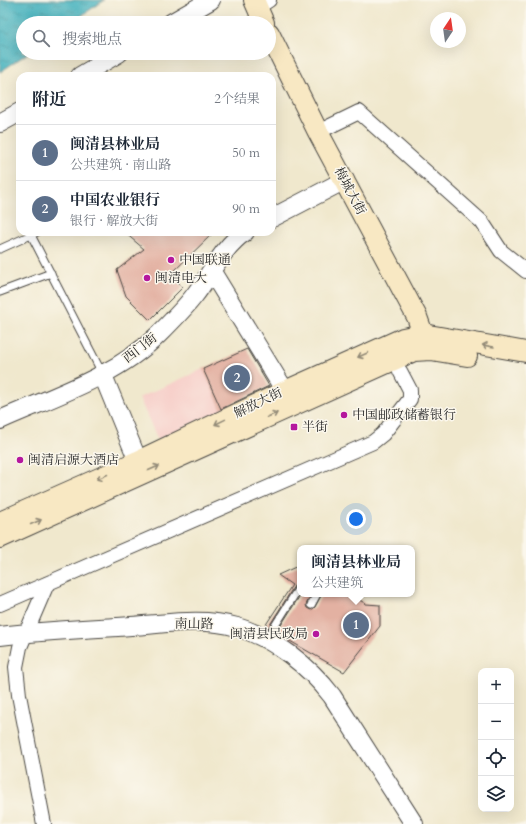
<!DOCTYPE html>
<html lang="zh">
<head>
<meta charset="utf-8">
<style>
  body { margin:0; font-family:Cardo,"Noto Serif SC",serif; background:#f6f6f7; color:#1f2937 }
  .controls { position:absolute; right:12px; bottom:12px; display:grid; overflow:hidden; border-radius:8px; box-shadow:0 4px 16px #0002 }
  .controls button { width:36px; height:36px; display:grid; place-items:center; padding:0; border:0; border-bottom:1px solid #e0e1e3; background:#fff; color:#1f2937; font:20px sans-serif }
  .compass { position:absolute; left:430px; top:12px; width:36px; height:36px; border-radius:50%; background:#fff; box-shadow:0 4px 16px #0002; rotate:13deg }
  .you { position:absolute; left:356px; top:519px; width:14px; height:14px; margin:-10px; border:3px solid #fff; border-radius:50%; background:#1a73e8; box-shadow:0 0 0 6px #1a73e833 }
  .badge { display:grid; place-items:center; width:26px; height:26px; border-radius:50%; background:#ea580c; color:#fff; font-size:13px; font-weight:700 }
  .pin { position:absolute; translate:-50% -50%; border:2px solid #fff; box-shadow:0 1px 4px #0006 }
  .popup { position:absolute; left:297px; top:545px; width:118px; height:52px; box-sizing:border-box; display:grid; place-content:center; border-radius:8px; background:#fff; filter:drop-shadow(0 1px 3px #0005); font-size:13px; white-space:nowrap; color:#747a83 }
  .popup b { font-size:15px; color:#1f2937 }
  .popup::after { content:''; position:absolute; left:50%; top:100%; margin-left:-8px; border:8px solid transparent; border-top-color:#fff }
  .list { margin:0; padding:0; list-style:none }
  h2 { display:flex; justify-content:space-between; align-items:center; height:52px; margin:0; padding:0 16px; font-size:17px }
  h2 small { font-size:13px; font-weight:400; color:#747a83 }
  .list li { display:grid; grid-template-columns:26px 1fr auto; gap:12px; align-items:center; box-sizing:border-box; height:56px; padding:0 16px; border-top:1px solid #e0e1e3 }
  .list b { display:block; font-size:15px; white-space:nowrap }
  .list p { margin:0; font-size:13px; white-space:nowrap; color:#747a83 }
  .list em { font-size:13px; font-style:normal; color:#747a83 }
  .icon { flex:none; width:22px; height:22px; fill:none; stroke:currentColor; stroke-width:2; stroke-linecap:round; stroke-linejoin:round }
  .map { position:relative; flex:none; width:526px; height:824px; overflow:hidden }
  .search { position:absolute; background:#fff; box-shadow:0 4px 16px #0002; left:16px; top:16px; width:260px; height:44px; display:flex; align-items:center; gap:10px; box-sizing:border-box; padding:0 14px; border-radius:22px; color:#747a83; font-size:15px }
  .panel { position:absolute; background:#fff; box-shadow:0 4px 16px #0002; left:16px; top:72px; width:260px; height:164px; border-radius:12px }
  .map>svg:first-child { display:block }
</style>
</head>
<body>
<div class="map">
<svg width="526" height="824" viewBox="0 0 526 824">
  <defs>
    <pattern id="water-ripples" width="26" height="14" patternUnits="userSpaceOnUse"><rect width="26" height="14" fill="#42b1bd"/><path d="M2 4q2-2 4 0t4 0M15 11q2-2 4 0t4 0" fill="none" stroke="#37909a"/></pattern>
  </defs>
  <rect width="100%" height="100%" fill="#fbf7ec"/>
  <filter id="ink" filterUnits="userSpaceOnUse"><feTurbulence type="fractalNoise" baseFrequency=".025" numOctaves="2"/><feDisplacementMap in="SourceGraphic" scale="8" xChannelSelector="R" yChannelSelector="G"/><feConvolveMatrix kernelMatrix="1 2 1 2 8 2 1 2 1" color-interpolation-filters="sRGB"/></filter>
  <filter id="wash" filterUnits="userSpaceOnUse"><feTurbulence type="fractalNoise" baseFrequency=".012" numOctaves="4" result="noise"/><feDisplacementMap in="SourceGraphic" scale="16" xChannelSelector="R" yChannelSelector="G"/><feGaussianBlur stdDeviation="0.9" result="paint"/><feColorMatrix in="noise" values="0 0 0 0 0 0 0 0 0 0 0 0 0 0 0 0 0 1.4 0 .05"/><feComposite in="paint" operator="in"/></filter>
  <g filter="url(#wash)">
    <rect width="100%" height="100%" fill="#f0e8cd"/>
    <path fill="#f7d0ca" d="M 203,369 L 222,410 L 158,440 L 139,398 Z"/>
    <path fill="url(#water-ripples)" stroke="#366e74" d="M 0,0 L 104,0 L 71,23 L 23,23 L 23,53 L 28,53 L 0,72 Z"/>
    <g id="blocks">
      <g fill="#e3b1a2">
        <path d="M 124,232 L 214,232 L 170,275 L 183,287 L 150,320 L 126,296 L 117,270 L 144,249 Z"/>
        <path d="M 247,349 L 269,386 L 221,409 L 203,369 Z"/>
        <path d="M 300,565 L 300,581 L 296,583 L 268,628 L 265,626 L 292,585 L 278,575 Z"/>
        <path d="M 301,594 L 311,594 L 306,605 L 307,608 L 311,610 L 315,607 L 322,594 L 350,594 L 366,604 L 380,605 L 380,626 L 344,672 L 276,633 Z"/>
      </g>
    </g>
  </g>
  <g filter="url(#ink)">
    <use href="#blocks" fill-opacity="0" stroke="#494743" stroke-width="1"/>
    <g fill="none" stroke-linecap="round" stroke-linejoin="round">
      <g stroke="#494743" stroke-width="9">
        <g id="service">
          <path d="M 37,232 L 31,235 L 102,373"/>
          <path d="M 0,249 L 31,235"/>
          <path d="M 0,292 L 51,273"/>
          <path d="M 311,605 L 317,594"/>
          <path d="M 266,640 L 300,586"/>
        </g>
      </g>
      <g stroke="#494743" stroke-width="16">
        <g id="minor">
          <path d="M 258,7 L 269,0"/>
          <path d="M 318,132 L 359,112 L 482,222 L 501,251 L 526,271"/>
          <path d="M 0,604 L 373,442 L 383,434 L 410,399 L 410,390 L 400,371"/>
          <path d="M 44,824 L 19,695 L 16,667 L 20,647 L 47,584"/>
        </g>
      </g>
      <g stroke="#494743" stroke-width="20">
        <g id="tertiary">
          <path d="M 171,23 L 211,0"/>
          <path d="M 80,76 L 119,53"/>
          <path d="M 0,123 L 20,112"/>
          <path d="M 272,218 L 345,180"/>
          <path d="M 212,272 L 285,391"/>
          <path d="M 102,373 L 138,461"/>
          <path d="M 0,420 C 54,396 117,376 159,334 C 171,322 184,309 194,296 C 210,276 223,246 245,232"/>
          <path d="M 0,636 C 43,631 87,629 131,626 C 165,624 203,617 237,627 C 274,638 309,666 332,696 L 414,824"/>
        </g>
      </g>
      <g stroke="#494743" stroke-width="22">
        <g id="secondary">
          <path d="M 254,0 L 264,23"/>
          <path d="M 269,33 L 318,132 L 417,317 L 423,334 L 423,346"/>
          <path d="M 0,522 L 138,461 L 285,391 L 403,338 L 423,334 L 526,352"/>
          <path d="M 0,538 L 414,351 L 431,350 L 467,356"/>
        </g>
      </g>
      <use href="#service" stroke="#fff" stroke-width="7"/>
      <use href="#minor" stroke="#fff" stroke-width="14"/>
      <use href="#tertiary" stroke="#fff" stroke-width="18"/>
      <use href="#secondary" stroke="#f8e8c3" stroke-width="20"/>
    </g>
    <defs><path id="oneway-shaft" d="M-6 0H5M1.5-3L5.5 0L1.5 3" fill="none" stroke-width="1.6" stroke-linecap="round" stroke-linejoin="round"/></defs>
    <g stroke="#928a77">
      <use href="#oneway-shaft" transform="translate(488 346) rotate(-170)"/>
      <use href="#oneway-shaft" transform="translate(363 355) rotate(156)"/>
      <use href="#oneway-shaft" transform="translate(272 415) rotate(-24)"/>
      <use href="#oneway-shaft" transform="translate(220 422) rotate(154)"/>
      <use href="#oneway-shaft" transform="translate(154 468) rotate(-24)"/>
      <use href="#oneway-shaft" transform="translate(102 477) rotate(156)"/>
      <use href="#oneway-shaft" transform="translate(36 522) rotate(-24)"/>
    </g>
  </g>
  <g fill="#b5179e" stroke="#fbf7ec" stroke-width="1.5">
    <circle cx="171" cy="260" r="4"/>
    <circle cx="147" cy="278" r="4"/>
    <circle cx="344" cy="415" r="4"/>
    <rect x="290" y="423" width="8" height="8" rx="2"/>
    <circle cx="20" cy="460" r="4"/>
    <circle cx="316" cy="634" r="4"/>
  </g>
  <g text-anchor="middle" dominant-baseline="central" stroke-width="3" stroke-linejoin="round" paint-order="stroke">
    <g font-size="13" fill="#2b2b2b" stroke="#fbf7ec">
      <text transform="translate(350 191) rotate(62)">梅城大街</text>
      <text transform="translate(140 348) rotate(-38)">西门街</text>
      <text transform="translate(258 403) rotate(-26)">解放大街</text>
      <text transform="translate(194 624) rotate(1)">南山路</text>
    </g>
    <g font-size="13" fill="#2b2b2b" stroke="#fbf7ec" text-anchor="start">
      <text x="179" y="260">中国联通</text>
      <text x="155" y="278">闽清电大</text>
      <text x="352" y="415">中国邮政储蓄银行</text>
      <text x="302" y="427">半街</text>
      <text x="28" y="460">闽清启源大酒店</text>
      <text x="308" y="634" text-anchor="end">闽清县民政局</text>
    </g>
  </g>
</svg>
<div class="controls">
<button>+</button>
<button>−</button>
<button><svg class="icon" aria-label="locate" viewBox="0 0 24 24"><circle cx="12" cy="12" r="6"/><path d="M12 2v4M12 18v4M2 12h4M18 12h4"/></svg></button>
<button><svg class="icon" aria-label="layers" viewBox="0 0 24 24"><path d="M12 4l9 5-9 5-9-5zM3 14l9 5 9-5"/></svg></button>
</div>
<svg class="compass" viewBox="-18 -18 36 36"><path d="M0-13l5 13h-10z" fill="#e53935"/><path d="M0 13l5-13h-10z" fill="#747a83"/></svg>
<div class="you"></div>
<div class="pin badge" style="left:356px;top:625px;background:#5c6f8a">1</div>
<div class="popup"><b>闽清县林业局</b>公共建筑</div>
<div class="pin badge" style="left:237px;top:378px;background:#5c6f8a">2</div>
<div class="search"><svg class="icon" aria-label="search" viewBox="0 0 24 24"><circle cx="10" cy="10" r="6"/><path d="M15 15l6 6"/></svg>搜索地点</div>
<section class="panel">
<h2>附近<small>2个结果</small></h2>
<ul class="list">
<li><span class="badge" style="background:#5c6f8a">1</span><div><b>闽清县林业局</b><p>公共建筑 · 南山路</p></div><em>50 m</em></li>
<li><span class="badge" style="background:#5c6f8a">2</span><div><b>中国农业银行</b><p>银行 · 解放大街</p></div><em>90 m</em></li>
</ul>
</section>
</div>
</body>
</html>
